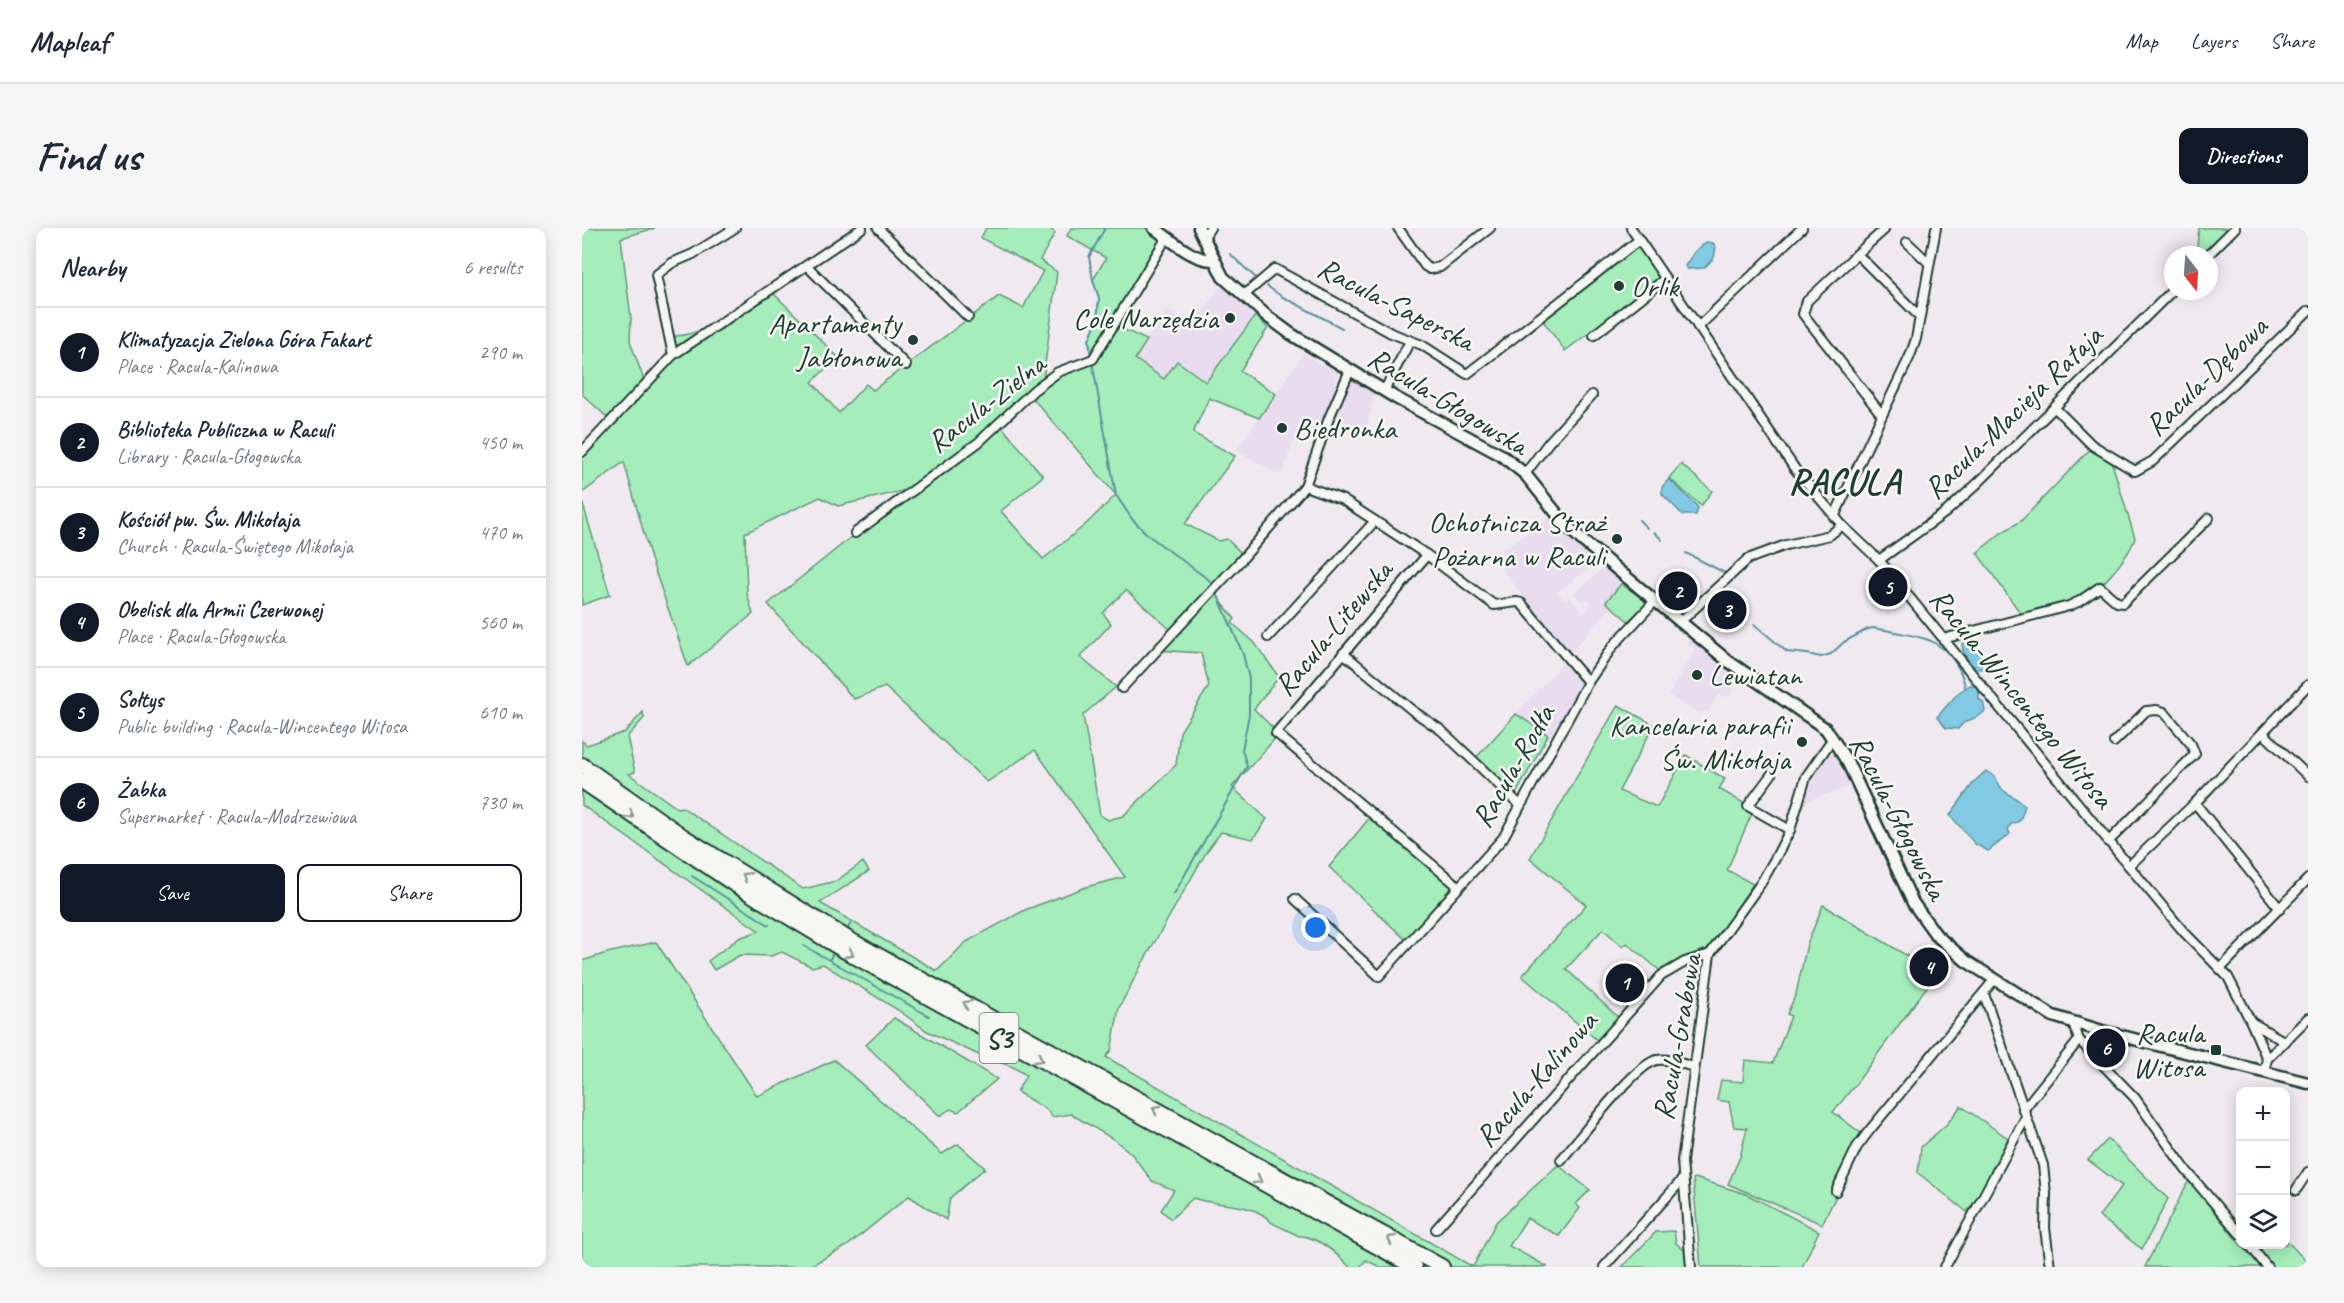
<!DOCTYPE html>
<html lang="en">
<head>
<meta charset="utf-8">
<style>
  body { margin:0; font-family:Caveat,sans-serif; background:#f6f6f7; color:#1f2937 }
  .controls { position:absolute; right:18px; bottom:18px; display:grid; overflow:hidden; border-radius:12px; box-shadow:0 3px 15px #0003 }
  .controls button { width:54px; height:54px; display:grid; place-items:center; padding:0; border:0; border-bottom:2px solid #e0e1e3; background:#fff; color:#1f2937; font:30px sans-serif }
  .compass { position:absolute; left:1582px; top:18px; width:54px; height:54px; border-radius:50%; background:#fff; box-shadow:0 3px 15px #0003; rotate:163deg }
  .you { position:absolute; left:734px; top:700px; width:21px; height:21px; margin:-15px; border:4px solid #fff; border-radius:50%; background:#1a73e8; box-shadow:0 0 0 9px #1a73e833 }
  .badge { display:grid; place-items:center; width:39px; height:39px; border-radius:50%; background:#111827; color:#fff; font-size:20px; font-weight:700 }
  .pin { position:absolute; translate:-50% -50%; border:3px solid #fff; box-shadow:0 2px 6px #0006 }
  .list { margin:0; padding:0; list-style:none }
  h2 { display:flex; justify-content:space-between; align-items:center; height:78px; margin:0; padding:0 24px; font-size:26px }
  h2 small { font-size:20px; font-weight:400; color:#747a83 }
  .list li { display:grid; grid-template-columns:39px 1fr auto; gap:18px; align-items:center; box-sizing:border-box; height:90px; padding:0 24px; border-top:2px solid #e0e1e3 }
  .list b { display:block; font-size:22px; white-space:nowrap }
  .list p { margin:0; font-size:20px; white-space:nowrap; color:#747a83 }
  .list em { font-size:20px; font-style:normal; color:#747a83 }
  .actions { display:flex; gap:12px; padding:18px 24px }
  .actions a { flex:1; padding:14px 0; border:2px solid #111827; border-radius:12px; text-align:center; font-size:21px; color:#111827 }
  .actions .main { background:#111827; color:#fff }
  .icon { flex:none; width:33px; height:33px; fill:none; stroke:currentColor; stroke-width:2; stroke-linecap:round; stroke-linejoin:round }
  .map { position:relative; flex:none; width:1726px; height:1039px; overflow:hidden; border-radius:12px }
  header { display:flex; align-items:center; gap:36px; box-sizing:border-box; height:84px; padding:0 30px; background:#fff; border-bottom:2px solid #e0e1e3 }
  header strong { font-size:28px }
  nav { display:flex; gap:33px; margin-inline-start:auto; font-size:21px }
  .intro { display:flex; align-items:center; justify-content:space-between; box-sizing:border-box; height:144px; padding:0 36px }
  h1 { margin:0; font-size:42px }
  .button { padding:15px 27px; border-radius:12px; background:#111827; color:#fff; font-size:21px; font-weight:700 }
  main { display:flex; gap:36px; padding:0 36px }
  aside { flex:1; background:#fff; border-radius:12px; box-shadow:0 3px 15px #0003 }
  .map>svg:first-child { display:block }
</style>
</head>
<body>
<header>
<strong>Mapleaf</strong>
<nav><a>Map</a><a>Layers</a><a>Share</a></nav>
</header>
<div class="intro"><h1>Find us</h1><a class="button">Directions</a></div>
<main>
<aside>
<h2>Nearby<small>6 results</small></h2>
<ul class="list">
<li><span class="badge">1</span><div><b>Klimatyzacja Zielona Góra Fakart</b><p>Place · Racula-Kalinowa</p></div><em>290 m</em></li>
<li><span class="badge">2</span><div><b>Biblioteka Publiczna w Raculi</b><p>Library · Racula-Głogowska</p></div><em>450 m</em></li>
<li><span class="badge">3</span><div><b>Kościół pw. Św. Mikołaja</b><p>Church · Racula-Świętego Mikołaja</p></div><em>470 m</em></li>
<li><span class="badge">4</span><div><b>Obelisk dla Armii Czerwonej</b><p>Place · Racula-Głogowska</p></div><em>560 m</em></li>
<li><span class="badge">5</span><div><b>Sołtys</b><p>Public building · Racula-Wincentego Witosa</p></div><em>610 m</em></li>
<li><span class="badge">6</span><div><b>Żabka</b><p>Supermarket · Racula-Modrzewiowa</p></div><em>730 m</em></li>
</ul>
<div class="actions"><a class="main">Save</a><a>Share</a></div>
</aside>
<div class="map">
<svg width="1726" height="1039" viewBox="0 0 1726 1039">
  <rect width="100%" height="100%" fill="#f0eaf0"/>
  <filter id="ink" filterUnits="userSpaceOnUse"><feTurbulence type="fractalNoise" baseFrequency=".0167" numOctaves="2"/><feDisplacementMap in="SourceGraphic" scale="12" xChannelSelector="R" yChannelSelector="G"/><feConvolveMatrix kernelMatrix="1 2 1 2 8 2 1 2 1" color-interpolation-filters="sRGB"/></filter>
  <g filter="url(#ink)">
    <g fill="#e8dcee">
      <path d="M 639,57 L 673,88 L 624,154 L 596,133 L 582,151 L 553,131 L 585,81 L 606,94 L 620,84 Z"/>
      <path d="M 722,125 L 738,136 L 757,143 L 752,155 L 758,158 L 740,205 L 718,197 L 701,243 L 697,247 L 654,222 Z"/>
      <path d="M 773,152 L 793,165 L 784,202 L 752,190 L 761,166 L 768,154 Z"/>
      <path d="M 972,285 L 1017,332 L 976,364 L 984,373 L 988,369 L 1002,385 L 1010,375 L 1005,371 L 1001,375 L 992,365 L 1022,340 L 1064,373 L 1064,375 L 1046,393 L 1030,379 L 987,426 L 959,393 L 911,329 Z"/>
      <path d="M 1107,409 L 1157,449 L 1148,469 L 1136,467 L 1127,483 L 1116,485 L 1086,467 L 1113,421 L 1104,415 Z"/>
      <path d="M 984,432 L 1001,455 L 971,510 L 934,486 Z"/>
      <path d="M 1248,525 L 1256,531 L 1270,558 L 1224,573 L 1229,551 L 1242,528 Z"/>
    </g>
    <g fill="#a5eebb" stroke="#629678" stroke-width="1.5" fill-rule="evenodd">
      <path d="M 0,0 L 73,0 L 39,10 L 49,90 L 48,113 L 63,155 L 86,127 L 94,108 C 124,107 162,77 187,61 L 256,129 L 230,154 L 257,185 L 284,156 L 291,162 L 417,68 L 441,80 L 461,43 L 399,10 L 404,0 L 467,0 L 473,5 L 458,32 L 475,44 L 461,152 L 509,131 L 507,112 L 515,92 L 517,70 L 511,52 L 524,30 L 485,8 L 489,0 L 563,0 L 580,11 L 529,96 L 565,112 L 553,131 L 582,151 L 595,133 L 624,154 L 673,88 L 686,100 L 658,143 L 694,166 L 677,190 L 627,170 L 611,205 L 653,228 L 603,296 L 637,313 L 645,311 L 662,328 L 632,360 L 637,371 L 653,391 L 650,395 L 672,414 L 697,449 L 672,481 L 697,506 L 650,559 L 685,591 L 671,611 L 639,604 L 625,623 L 560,736 L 537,780 L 529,823 L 524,829 L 891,1039 L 914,994 L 976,937 L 1008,962 L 994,976 L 998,980 L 977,1008 L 945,990 L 927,1018 L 966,1039 L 798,1039 L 784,1032 L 778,1039 L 768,1039 C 756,1027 735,1007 717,1008 L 690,995 C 673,973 634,979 611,970 L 589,991 L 579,982 L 592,962 L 570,953 L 549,925 L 531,911 L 489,886 L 470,889 L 465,882 L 435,864 L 444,847 L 431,839 L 397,827 L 345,803 L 316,782 L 241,736 L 230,739 L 200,724 L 189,728 L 158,727 L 132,742 L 126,733 L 157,710 L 177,703 L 0,577 L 0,513 L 5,517 L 43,504 L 61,484 L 62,490 L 45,509 L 53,544 L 47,546 L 95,580 L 100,579 L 221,661 L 254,653 L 281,634 L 287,643 L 238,675 L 355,743 L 384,714 L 443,682 L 504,659 L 543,649 L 453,522 L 405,554 L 303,459 L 272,471 L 186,376 L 329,261 L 256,278 L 238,269 L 163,305 L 165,366 L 171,386 L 106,438 L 69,331 L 42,234 L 0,265 L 0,222 L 29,193 L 0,166 ZM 447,166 L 534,267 L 503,297 L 461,331 L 419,283 L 461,248 L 417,195 ZM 544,362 L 590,403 L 575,422 L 619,425 L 627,458 L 598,504 L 594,537 L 541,588 L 526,592 L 518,587 L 501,487 L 534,459 L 498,429 L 529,396 L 521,385 Z"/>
      <path d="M 1617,0 L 1650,0 L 1623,27 L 1614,27 Z"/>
      <path d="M 1056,18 L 1060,21 L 1079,50 L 983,123 L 959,90 L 1046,22 Z"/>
      <path d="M 1514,215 L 1529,232 L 1553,310 C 1547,330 1512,369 1492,378 C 1476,384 1458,386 1442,390 L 1395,325 L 1419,305 L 1439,293 Z"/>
      <path d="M 1099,236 L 1130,263 L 1119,278 L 1087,250 Z"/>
      <path d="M 0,273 L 28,367 L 0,377 Z"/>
      <path d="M 1039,356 L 1064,373 L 1062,379 L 1046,393 L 1024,374 Z"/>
      <path d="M 1036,477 L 1072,497 L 1037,563 L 1075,579 L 1104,527 L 1143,551 L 1137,561 L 1172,581 L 1145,642 L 1171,656 L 1126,722 L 1077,742 L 1045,715 L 1041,719 L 1021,701 L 984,741 L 1037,790 L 1016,813 L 940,748 L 1004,677 L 948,630 Z"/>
      <path d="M 934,486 L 966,507 L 934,566 L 893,531 Z"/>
      <path d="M 789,588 L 873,659 L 825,713 L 747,639 Z"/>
      <path d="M 1241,677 L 1347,741 L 1352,749 L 1273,857 L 1251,884 L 1284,909 L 1240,996 L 1146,956 L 1158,929 L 1165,900 L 1152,899 L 1147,874 L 1135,872 L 1139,852 L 1161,854 L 1163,832 L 1191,835 L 1209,788 L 1205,786 L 1214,766 L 1225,716 Z"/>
      <path d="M 74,714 L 175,868 L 252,832 L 360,926 L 376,916 L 403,940 L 368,970 L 364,992 L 327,968 L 265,1018 L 226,1039 L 0,1039 L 0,733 L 25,725 Z"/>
      <path d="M 312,790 L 415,851 L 376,884 L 368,881 L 358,888 L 284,817 Z"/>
      <path d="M 1379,878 L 1426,910 L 1401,962 L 1385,984 L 1336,945 L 1339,919 L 1365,896 Z"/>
      <path d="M 1526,911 L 1586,971 L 1560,1021 L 1517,988 L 1540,958 L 1506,932 Z"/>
      <path d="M 1113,950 L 1164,966 L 1237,1003 L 1220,1039 L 1119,1039 L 1111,951 Z"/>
      <path d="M 1607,952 L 1658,1016 L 1680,1039 L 1563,1039 Z"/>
      <path d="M 1092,1003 L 1094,1015 L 1103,1023 L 1105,1039 L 1040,1039 L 1074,1004 Z"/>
      <path d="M 1704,1012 L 1726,1035 L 1726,1039 L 1686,1039 L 1666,1017 L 1704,1016 Z"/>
    </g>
    <g fill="#82cae3" stroke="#5a929d" stroke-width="1.5">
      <path d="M 1125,14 L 1131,15 L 1134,19 L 1132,30 L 1122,40 L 1105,41 L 1103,38 L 1113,23 Z"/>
      <path d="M 1087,251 L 1114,277 L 1116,280 L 1114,287 L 1101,287 L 1080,266 L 1080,259 Z"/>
      <path d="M 1386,412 L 1391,413 L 1407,435 C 1396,452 1380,428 1380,416 Z"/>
      <path d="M 1388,457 L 1397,459 L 1397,471 L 1401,474 L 1403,483 C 1393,494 1385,488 1376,501 L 1364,500 L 1355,489 L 1376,465 Z"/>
      <path d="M 1404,543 C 1417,549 1413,552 1420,561 C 1425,567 1437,570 1443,578 L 1438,593 L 1429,596 L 1426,601 L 1428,606 L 1406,623 L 1393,616 L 1368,587 L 1392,554 Z"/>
    </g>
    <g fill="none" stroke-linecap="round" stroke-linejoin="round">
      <g stroke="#5a929d" stroke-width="2">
        <path d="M 648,26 L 675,51"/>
        <path d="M 685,58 L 699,68 L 760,100"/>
        <path d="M 509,127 L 507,112 L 515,92 L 517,70 L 511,52 L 507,29 L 523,0"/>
        <path d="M 510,133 L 534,267 L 550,291 L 567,308 L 627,352 L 631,358"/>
        <path d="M 1057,292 L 1065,300"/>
        <path d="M 1072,304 L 1080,312"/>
        <path d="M 1104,325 L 1145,346"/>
        <path d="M 1172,396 L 1205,424 L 1225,426 L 1239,429 L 1249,426 L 1262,414 L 1286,401 L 1291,400 C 1303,402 1342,409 1351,414 C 1368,423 1380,441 1383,459"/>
        <path d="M 110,648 L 187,697"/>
        <path d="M 592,666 L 665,538 L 660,522 L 667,486 L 667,451 L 661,426 L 634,363"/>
        <path d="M 264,704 L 270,693"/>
        <path d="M 222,718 L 347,788"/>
        <path d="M 247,732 L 253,722"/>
      </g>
      <g stroke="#1f3d34" stroke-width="12">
        <g id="street">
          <path d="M 296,0 L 386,89"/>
          <path d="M 816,0 L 843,38 L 848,41 L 858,39 L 908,0"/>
          <path d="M 1049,0 L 1213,241 L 1260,297 L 1297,332 L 1547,638 L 1601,703 L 1646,749 L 1669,794 L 1685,831 L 1682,844"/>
          <path d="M 622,9 L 628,0"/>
          <path d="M 1325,14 L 1347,35"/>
          <path d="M 1275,26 L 1302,2"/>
          <path d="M 1626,27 L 1653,0"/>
          <path d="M 225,38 L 324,137"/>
          <path d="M 661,68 L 693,41 L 809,105 L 840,117 L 885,146 L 1057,12"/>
          <path d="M 1116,99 L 1220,0"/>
          <path d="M 1012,107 L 1083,51"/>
          <path d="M 91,127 L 74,47 L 90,35 L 111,26 L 153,0"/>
          <path d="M 802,163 L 828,113"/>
          <path d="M 1473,180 L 1510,217 L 1553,243 L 1571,233 L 1726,83"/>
          <path d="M 1300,187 L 1221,86 L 1225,73 L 1275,26 L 1338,89"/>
          <path d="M 0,224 L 91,127 L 280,0"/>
          <path d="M 943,246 L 967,214 L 1010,167"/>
          <path d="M 723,258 L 761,272 L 845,327 L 912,377 L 935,374 L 939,375 L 1006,454"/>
          <path d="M 1252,289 L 1328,128 L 1334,111 L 1354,0"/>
          <path d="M 273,305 L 397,214 L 452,162 L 476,144 L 511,131 L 585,9"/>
          <path d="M 845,327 L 694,505 L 877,659"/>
          <path d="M 1297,332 L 1364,284 L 1396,255 L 1591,62"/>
          <path d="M 1098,394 L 1166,331 L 1204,317 L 1248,307 L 1260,297"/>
          <path d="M 686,409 L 793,293"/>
          <path d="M 1361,411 L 1487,378 L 1498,373 L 1518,359 L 1535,374 L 1541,375 L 1627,290"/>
          <path d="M 761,425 L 831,483 L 859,502 L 938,577"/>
          <path d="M 540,460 L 661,330 L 723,258 L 747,190 L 768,142"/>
          <path d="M 1681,505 L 1726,548"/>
          <path d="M 1189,547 L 1166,578 L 1208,602"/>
          <path d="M 1613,575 L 1698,681"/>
          <path d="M 1526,614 L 1613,526 L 1609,516 L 1582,484 L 1575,482 L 1564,483 L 1532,514"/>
          <path d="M 1547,638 L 1613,575 L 1726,457"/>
          <path d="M 713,671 L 797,748 L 921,610 L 1006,454 L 1031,418 L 1073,373"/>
          <path d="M 1638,741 L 1726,651"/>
          <path d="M 1402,766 L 1461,937 L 1464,966 L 1463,1000 L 1468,1039"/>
          <path d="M 1669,794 L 1703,814"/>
          <path d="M 1491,795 L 1497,812 L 1553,870 L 1604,942 L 1658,1006"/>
          <path d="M 1685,831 L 1726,790"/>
          <path d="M 1441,882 L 1497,812"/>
          <path d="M 979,932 C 996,913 1053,836 1075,832 C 1086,830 1101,836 1111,839"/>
          <path d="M 1714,962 L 1726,944"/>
          <path d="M 1254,963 L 1275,919 L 1287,903 L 1412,752"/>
          <path d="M 854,1001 L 1079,748 L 1103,734 L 1128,726"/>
          <path d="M 1667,1016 L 1685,1039"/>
          <path d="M 1022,1039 L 1100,952"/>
          <path d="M 1109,1039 L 1100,933 L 1128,726 L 1179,655 L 1194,629 L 1208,602 L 1224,549 L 1251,510"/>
          <path d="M 1363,1039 L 1444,889"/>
        </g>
      </g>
      <g stroke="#1f3d34" stroke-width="15">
        <g id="secondary">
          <path d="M 572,0 C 590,12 611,33 632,32"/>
          <path d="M 617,0 L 641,49 L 686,89 L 709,106 L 814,170 L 919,227 L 943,246 L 984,297 L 1002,314 L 1146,433 L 1244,501 L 1266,535 L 1331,675 L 1354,707 L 1384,733 L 1471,788 L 1520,803 L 1726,855"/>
        </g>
      </g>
      <g stroke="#1f3d34" stroke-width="18">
        <g id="highway">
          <path d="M 0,537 L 102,609 L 268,712 L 860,1039"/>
          <path d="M 0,553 L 149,654 L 263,723 L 832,1039"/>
        </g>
      </g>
      <use href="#street" stroke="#f6f6f2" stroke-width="8"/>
      <use href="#secondary" stroke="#f6f6f2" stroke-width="10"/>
      <use href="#highway" stroke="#f6f6f2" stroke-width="14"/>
    </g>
    <defs><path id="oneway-chevron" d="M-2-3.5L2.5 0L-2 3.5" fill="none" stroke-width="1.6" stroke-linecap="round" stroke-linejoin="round" transform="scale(1.5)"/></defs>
    <g stroke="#8a9a93">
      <use href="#oneway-chevron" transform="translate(48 587) rotate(35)"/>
      <use href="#oneway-chevron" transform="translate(164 648) rotate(-148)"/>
      <use href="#oneway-chevron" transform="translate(268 726) rotate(30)"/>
      <use href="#oneway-chevron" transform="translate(385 776) rotate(-151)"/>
      <use href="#oneway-chevron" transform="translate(457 831) rotate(29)"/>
      <use href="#oneway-chevron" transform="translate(574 881) rotate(-151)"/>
      <use href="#oneway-chevron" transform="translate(676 952) rotate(29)"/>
      <use href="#oneway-chevron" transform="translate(809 1011) rotate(-151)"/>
    </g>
  </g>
  <g fill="#1f3d34" stroke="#f6f6f2" stroke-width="2">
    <circle cx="1037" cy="58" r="6"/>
    <circle cx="648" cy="90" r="6"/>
    <circle cx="331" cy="112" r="6"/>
    <circle cx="700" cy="200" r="6"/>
    <circle cx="1035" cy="311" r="6"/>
    <circle cx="1115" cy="447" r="6"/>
    <circle cx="1220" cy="514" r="6"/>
    <rect x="1628" y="816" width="12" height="12" rx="3"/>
  </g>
  <g text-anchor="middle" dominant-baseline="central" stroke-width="5" stroke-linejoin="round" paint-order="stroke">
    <rect fill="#f6f6f2" stroke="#60746d" stroke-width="1.5" x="397.5" y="785" width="39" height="50" rx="4.5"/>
    <g font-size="28" font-weight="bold" fill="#1f3d34">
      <text x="417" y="810">S3</text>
    </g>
    <g font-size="30" fill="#1f3d34" stroke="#f6f6f2" text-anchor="end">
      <text x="1049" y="58" text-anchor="start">Orlik</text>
      <text x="636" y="90">Cole Narzędzia</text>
      <text x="319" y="95">Apartamenty<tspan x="319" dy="34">Jabłonowa</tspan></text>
      <text x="712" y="200" text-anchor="start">Biedronka</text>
      <text x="1023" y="294">Ochotnicza Straż<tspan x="1023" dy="34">Pożarna w Raculi</tspan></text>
      <text x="1127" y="447" text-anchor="start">Lewiatan</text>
      <text x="1208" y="497">Kancelaria parafii<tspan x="1208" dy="34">Św. Mikołaja</tspan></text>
      <text x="1622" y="805">Racula<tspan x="1622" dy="34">Witosa</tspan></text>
    </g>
    <g font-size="30" fill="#1f3d34" stroke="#f6f6f2">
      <text transform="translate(814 76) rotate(27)">Racula-Saperska</text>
      <text transform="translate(1624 148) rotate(-44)">Racula-Dębowa</text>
      <text transform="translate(866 173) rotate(31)">Racula-Głogowska</text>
      <text transform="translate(404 175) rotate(-38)">Racula-Zielna</text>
      <text transform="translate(1431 184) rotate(-44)">Racula-Macieja Rataja</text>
      <text transform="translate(751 400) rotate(-50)">Racula-Litewska</text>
      <text transform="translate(1440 470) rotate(51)">Racula-Wincentego Witosa</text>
      <text transform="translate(931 538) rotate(-60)">Racula-Rodła</text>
      <text transform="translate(1317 589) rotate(63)">Racula-Głogowska</text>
      <text transform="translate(1095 809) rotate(-80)">Racula-Grabowa</text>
      <text transform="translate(954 851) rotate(-49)">Racula-Kalinowa</text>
    </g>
    <g font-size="36" font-weight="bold" letter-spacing="1.5" fill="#1f3d34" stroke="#f6f6f2">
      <text x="1263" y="254">RACULA</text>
    </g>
  </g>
</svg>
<div class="controls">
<button>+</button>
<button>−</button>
<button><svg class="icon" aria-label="layers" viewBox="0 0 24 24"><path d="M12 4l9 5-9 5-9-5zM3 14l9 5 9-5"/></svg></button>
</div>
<svg class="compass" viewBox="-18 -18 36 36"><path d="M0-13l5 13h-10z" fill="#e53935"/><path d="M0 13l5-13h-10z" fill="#747a83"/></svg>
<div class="you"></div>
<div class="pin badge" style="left:1043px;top:755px">1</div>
<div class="pin badge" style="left:1096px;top:363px">2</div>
<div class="pin badge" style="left:1145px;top:382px">3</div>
<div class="pin badge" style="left:1347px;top:739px">4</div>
<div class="pin badge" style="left:1306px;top:359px">5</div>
<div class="pin badge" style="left:1524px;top:820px">6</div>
</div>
</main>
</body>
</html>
